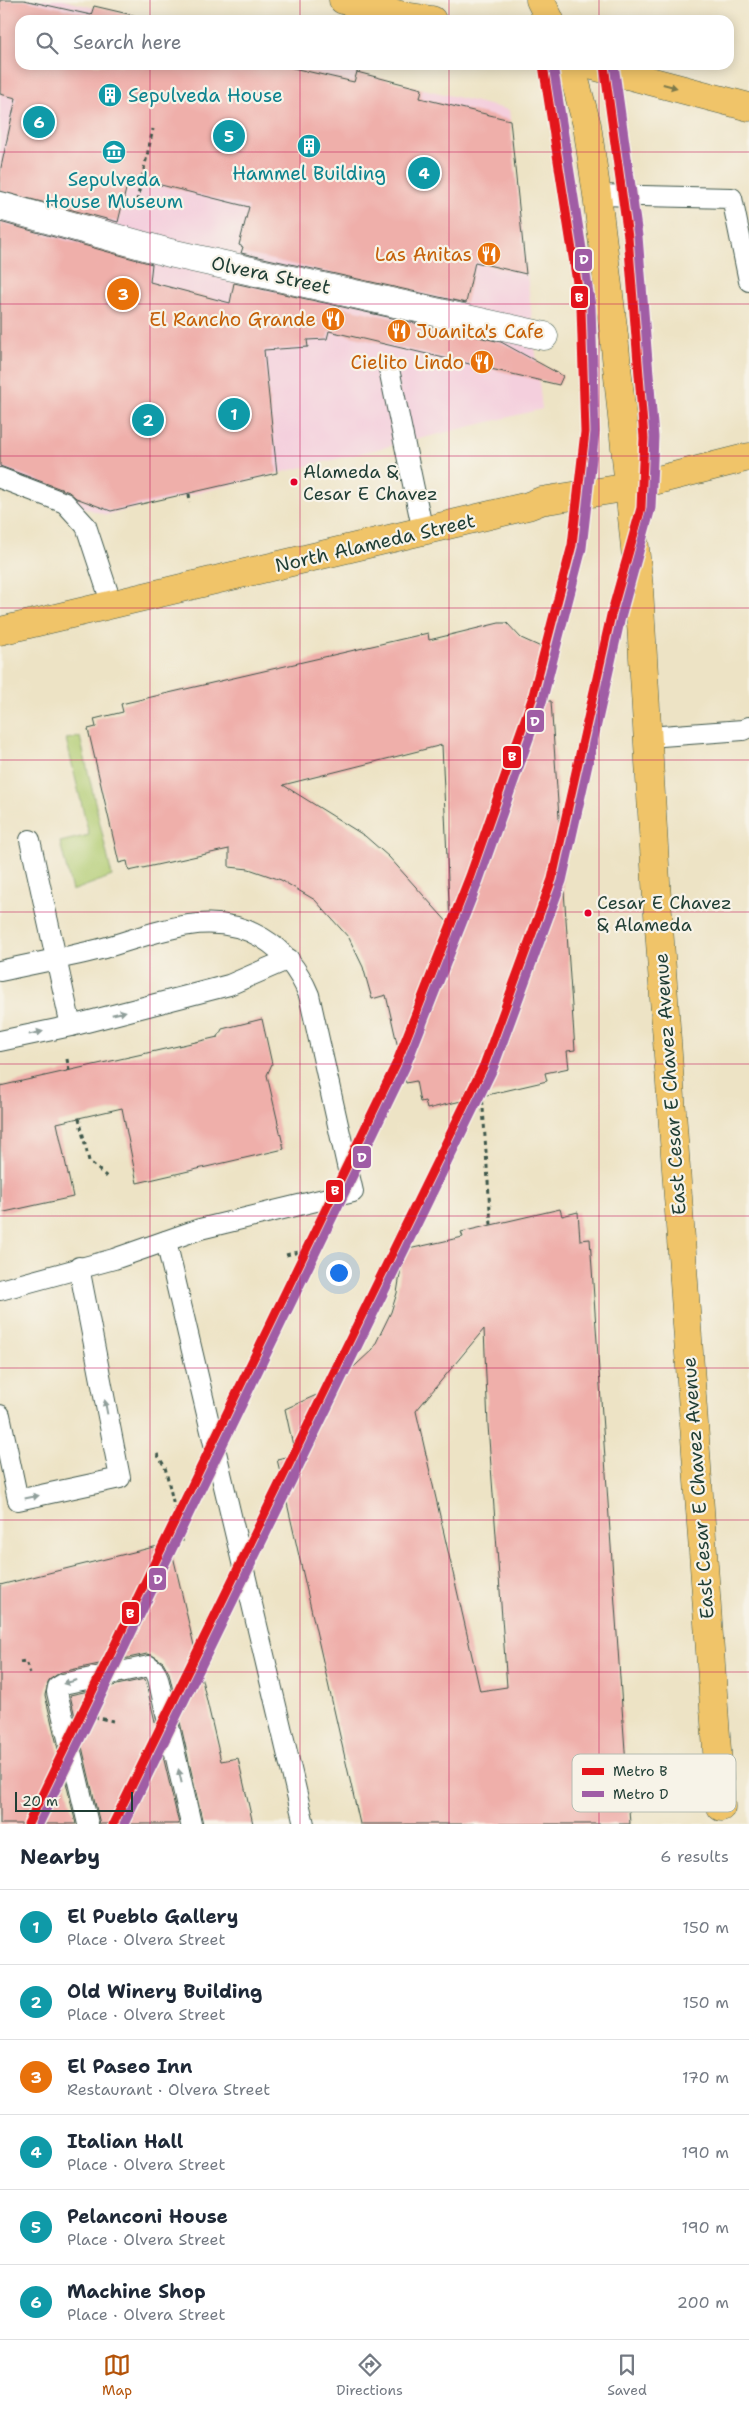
<!DOCTYPE html>
<html lang="en">
<head>
<meta charset="utf-8">
<style>
  body { margin:0; font-family:"Shantell Sans",sans-serif; background:#f6f6f7; color:#1f2937 }
  .scale { position:absolute; left:15px; bottom:12px; width:118px; box-sizing:border-box; padding-left:5px; border:2px solid #1f3d34; border-top:0; font-size:14px; line-height:18px; white-space:nowrap; color:#1f3d34; -webkit-text-stroke:4px #f7f3e8; paint-order:stroke }
  .you { position:absolute; left:338px; top:1272px; width:18px; height:18px; margin:-12px; border:4px solid #fff; border-radius:50%; background:#1a73e8; box-shadow:0 0 0 8px #1a73e833 }
  .badge { display:grid; place-items:center; width:32px; height:32px; border-radius:50%; background:#b45309; color:#fff; font-size:16px; font-weight:700 }
  .pin { position:absolute; translate:-50% -50%; border:2px solid #fff; box-shadow:0 1px 5px #0006 }
  .list { margin:0; padding:0; list-style:none }
  h2 { display:flex; justify-content:space-between; align-items:center; height:65px; margin:0; padding:0 20px; font-size:21px }
  h2 small { font-size:16px; font-weight:400; color:#747a83 }
  .list li { display:grid; grid-template-columns:32px 1fr auto; gap:15px; align-items:center; box-sizing:border-box; height:75px; padding:0 20px; border-top:1px solid #e0e1e3 }
  .list b { display:block; font-size:19px; white-space:nowrap }
  .list p { margin:0; font-size:16px; white-space:nowrap; color:#747a83 }
  .list em { font-size:16px; font-style:normal; color:#747a83 }
  .icon { flex:none; width:28px; height:28px; fill:none; stroke:currentColor; stroke-width:2; stroke-linecap:round; stroke-linejoin:round }
  .map { position:relative; flex:none; width:749px; height:1824px; overflow:hidden }
  .search { position:absolute; background:#fff; box-shadow:0 2px 12px #0003; left:15px; right:15px; top:15px; height:55px; display:flex; align-items:center; gap:12px; box-sizing:border-box; padding:0 18px; border-radius:15px; color:#747a83; font-size:19px }
  .sheet { height:515px; background:#fff }
  nav { display:flex; justify-content:space-around; align-items:center; box-sizing:border-box; height:70px; border-top:1px solid #e0e1e3; background:#fff; font-size:14px; color:#747a83 }
  nav a { display:grid; justify-items:center; gap:2px }
  nav .on { color:#b45309 }
  .map>svg:first-child { display:block }
</style>
</head>
<body>
<div class="map">
<svg width="749" height="1824" viewBox="0 0 749 1824">
  <rect width="100%" height="100%" fill="#f7f3e8"/>
  <filter id="ink" filterUnits="userSpaceOnUse"><feTurbulence type="fractalNoise" baseFrequency=".02" numOctaves="2"/><feDisplacementMap in="SourceGraphic" scale="10" xChannelSelector="R" yChannelSelector="G"/><feConvolveMatrix kernelMatrix="1 2 1 2 8 2 1 2 1" color-interpolation-filters="sRGB"/></filter>
  <filter id="wash" filterUnits="userSpaceOnUse"><feTurbulence type="fractalNoise" baseFrequency=".0096" numOctaves="4" result="noise"/><feDisplacementMap in="SourceGraphic" scale="20" xChannelSelector="R" yChannelSelector="G"/><feGaussianBlur stdDeviation="1.12" result="paint"/><feColorMatrix in="noise" values="0 0 0 0 0 0 0 0 0 0 0 0 0 0 0 0 0 1.4 0 .05"/><feComposite in="paint" operator="in"/></filter>
  <g filter="url(#wash)">
    <rect width="100%" height="100%" fill="#ede3c5"/>
    <path fill="#f4cfdd" d="M 0,0 L 63,0 L 144,20 L 20,20 L 20,65 L 326,65 L 509,110 L 542,409 L 106,515 L 0,479 Z"/>
    <path fill="#b1cc72" stroke="#688453" d="M 80,737 L 112,876 L 72,891 L 60,842 L 89,835 L 66,739 Z"/>
    <g id="blocks">
      <g fill="#efafaa" fill-rule="evenodd">
        <path d="M 0,0 L 24,0 L 91,15 L 94,6 L 154,20 L 20,20 L 20,65 L 280,65 L 354,82 L 357,72 L 422,89 L 420,98 L 510,120 L 526,274 L 475,262 L 466,303 L 241,253 L 243,247 L 239,245 L 249,207 L 129,177 L 118,222 L 0,191 L 0,172 L 16,98 L 0,94 Z"/>
        <path d="M 0,222 L 152,264 L 150,282 L 230,303 L 234,283 L 501,342 L 563,376 L 559,385 L 329,331 L 327,339 L 307,340 L 308,347 L 264,350 L 277,473 L 111,511 L 76,498 L 69,492 L 0,466 Z"/>
        <path d="M 499,623 L 507,623 L 521,638 L 541,647 L 545,701 L 551,701 L 575,1050 L 567,1051 L 569,1068 L 545,1073 L 547,1081 L 427,1109 L 425,1101 L 420,1102 L 416,1081 L 406,1083 L 386,995 L 372,999 L 363,967 L 349,938 L 315,900 L 281,880 L 249,869 L 229,867 L 229,849 L 129,871 L 127,861 L 119,863 L 88,729 L 96,727 L 94,719 L 123,712 L 121,704 L 428,633 L 429,640 ZM 442,745 L 450,925 L 389,857 L 365,836 L 283,785 Z"/>
        <path d="M 262,1019 L 272,1064 L 267,1075 L 284,1149 L 137,1183 L 122,1108 L 57,1123 L 73,1197 L 0,1213 L 0,1086 L 218,1037 L 222,1029 Z"/>
        <path d="M 560,1209 L 562,1216 L 578,1212 L 580,1240 L 590,1239 L 630,1824 L 360,1824 L 277,1459 L 295,1455 L 285,1409 L 321,1393 L 341,1379 L 373,1349 L 391,1312 L 397,1293 L 404,1250 L 463,1237 L 461,1232 ZM 484,1329 L 488,1425 L 507,1687 L 480,1691 L 416,1411 Z"/>
        <path d="M 170,1543 L 221,1761 L 238,1758 L 253,1824 L 203,1824 L 169,1673 L 163,1662 L 152,1655 L 147,1654 L 61,1672 L 49,1680 L 45,1695 L 76,1824 L 0,1824 L 0,1585 Z"/>
        <path d="M 145,1679 L 179,1824 L 100,1824 L 70,1695 Z"/>
      </g>
    </g>
  </g>
  <g filter="url(#ink)">
    <use href="#blocks" fill-opacity="0" stroke="#3e564a" stroke-width="1"/>
    <g fill="none" stroke-linecap="round" stroke-linejoin="round">
      <g stroke="#3e564a" stroke-width="22">
        <g id="lane">
          <path d="M 597,195 L 732,198 L 749,281"/>
          <path d="M 389,369 L 423,532"/>
          <path d="M 0,478 L 65,503 L 86,526 L 112,605"/>
          <path d="M 648,737 L 743,730 L 749,727"/>
          <path d="M 30,840 L 71,1026"/>
          <path d="M 0,971 C 35,963 70,957 104,948 C 132,940 160,929 189,925 C 245,917 288,944 309,995 L 353,1192 L 200,1229 L 114,1259 L 0,1290"/>
          <path d="M 0,1041 L 71,1026 L 229,985 L 289,959"/>
          <path d="M 166,1241 L 304,1824"/>
          <path d="M 0,1415 L 18,1500 L 120,1478 L 79,1267"/>
          <path d="M 88,1824 L 57,1692 L 58,1687 L 63,1684 L 149,1666 L 155,1671 L 158,1678 L 191,1824"/>
        </g>
      </g>
      <g stroke="#3e564a" stroke-width="29">
        <path id="street" d="M 0,206 L 170,253 L 544,336"/>
      </g>
      <g stroke="#3e564a" stroke-width="29">
        <g id="primary">
          <path d="M 343,0 L 404,16 L 432,20"/>
          <path d="M 540,0 L 550,20"/>
          <path d="M 571,65 L 587,125 L 597,195 L 614,336 L 639,588 L 657,899 L 721,1807"/>
          <path d="M 589,65 L 749,107"/>
          <path d="M 0,631 L 528,506 L 541,501 L 630,487 L 749,457"/>
        </g>
      </g>
      <g stroke="#3e564a" stroke-width="3" stroke-dasharray="4 4" stroke-linecap="butt">
        <path d="M 135,209 L 153,129"/>
        <path d="M 189,494 L 190,502"/>
        <path d="M 67,1059 L 69,1071"/>
        <path d="M 482,1093 L 491,1225"/>
        <path d="M 79,1118 L 89,1161 L 107,1177"/>
        <path d="M 286,1255 L 320,1247"/>
        <path d="M 157,1454 L 165,1467 L 183,1544"/>
        <path d="M 20,1662 L 26,1661 L 30,1674"/>
        <path d="M 94,1717 L 113,1721"/>
      </g>
      <use href="#lane" stroke="#fff" stroke-width="20"/>
      <use href="#street" stroke="#fff" stroke-width="28"/>
      <use href="#primary" stroke="#f0c469" stroke-width="28"/>
      <g stroke="#f7f3e8" stroke-width="12">
        <g id="metro-1">
          <path d="M 28,1824 L 396,1064 L 470,876 L 532,699 L 572,545 L 585,432 L 581,308 L 543,65"/>
          <path d="M 113,1824 L 484,1065 L 552,879 L 611,615 L 641,508 L 644,438 L 628,237 L 604,65"/>
        </g>
      </g>
      <g stroke="#f7f3e8" stroke-width="12">
        <g id="metro-2">
          <path d="M 39,1824 L 405,1068 L 479,880 L 542,702 L 582,548 L 595,432 L 591,306 L 553,65"/>
          <path d="M 124,1824 L 493,1069 L 562,881 L 621,617 L 651,508 L 654,437 L 638,236 L 614,65"/>
        </g>
      </g>
      <use href="#metro-1" stroke="#e3131b" stroke-width="9"/>
      <use href="#metro-2" stroke="#a05da5" stroke-width="9"/>
    </g>
    <defs><path id="oneway-solid" d="M-6-.8H1V-3.2L6.5 0L1 3.2V.8H-6Z" transform="scale(1.25)"/></defs>
    <use fill="#7d7a4c" href="#oneway-solid" transform="translate(670 86) rotate(15)"/>
    <g fill="#8f9e9a">
      <use href="#oneway-solid" transform="translate(119 1013) rotate(-14)"/>
      <use href="#oneway-solid" transform="translate(36 1033) rotate(-12)"/>
      <use href="#oneway-solid" transform="translate(106 1407) rotate(-101)"/>
      <use href="#oneway-solid" transform="translate(32 1497) rotate(-12)"/>
      <use href="#oneway-solid" transform="translate(70 1682) rotate(165)"/>
      <use href="#oneway-solid" transform="translate(180 1776) rotate(-103)"/>
    </g>
  </g>
  <path fill="none" stroke="#c2185b" stroke-width="1" stroke-opacity="0.55" d="M 150,0 L 150,20M 300,0 L 300,20M 449,0 L 449,20M 599,0 L 599,20M 150,65 L 150,1824M 300,65 L 300,1824M 449,65 L 449,1824M 599,65 L 599,1824M 0,152 L 749,152M 0,304 L 749,304M 0,456 L 749,456M 0,608 L 749,608M 0,760 L 749,760M 0,912 L 749,912M 0,1064 L 749,1064M 0,1216 L 749,1216M 0,1368 L 749,1368M 0,1520 L 749,1520M 0,1672 L 749,1672"/>
  <defs>
    <g id="building-disc" transform="scale(1.25)"><circle r="9.5" fill="#0f9aa8" stroke="#f7f3e8"/><path d="M-4-6H4V6H1V3H-1V6H-4ZM-2.5-4.3h1.7v1.8h-1.7ZM.8-4.3h1.7v1.8H.8ZM-2.5-1h1.7V.8h-1.7ZM.8-1h1.7V.8H.8Z" fill="#fff"/></g>
    <g id="museum-disc" transform="scale(1.25)"><circle r="9.5" fill="#0f9aa8" stroke="#f7f3e8"/><path d="M0-6L6-3V-2H-6V-3ZM-5-1h2V3h-2ZM-1-1h2V3h-2ZM3-1h2V3H3ZM-6 4H6V6H-6Z" fill="#fff"/></g>
    <g id="restaurant-disc" transform="scale(1.25)"><circle r="9.5" fill="#e8710a" stroke="#f7f3e8"/><path d="M-5-6h1v4h1v-4h1v4h1v-4h1v5L-1.5 .5V6h-2V.5L-5-1ZM5-6V6H3V1.5H1.5Q1.5-4 5-6Z" fill="#fff"/></g>
  </defs>
  <g fill-rule="evenodd">
    <use href="#building-disc" x="110" y="95"/>
    <use href="#building-disc" x="309" y="146"/>
    <use href="#museum-disc" x="114" y="152"/>
    <use href="#restaurant-disc" x="489" y="254"/>
    <use href="#restaurant-disc" x="333" y="319"/>
    <use href="#restaurant-disc" x="399" y="331"/>
    <use href="#restaurant-disc" x="482" y="362"/>
  </g>
  <g fill="#e4002b" stroke="#f7f3e8" stroke-width="2">
    <circle cx="294" cy="482" r="4.5"/>
    <circle cx="588" cy="913" r="4.5"/>
  </g>
  <g text-anchor="middle" dominant-baseline="central" stroke-width="4.5" stroke-linejoin="round" paint-order="stroke">
    <g font-size="18" fill="#1f3d34" stroke="#f7f3e8" text-anchor="start">
      <text x="303" y="472">Alameda &amp;<tspan x="303" dy="22">Cesar E Chavez</tspan></text>
      <text x="597" y="903">Cesar E Chavez<tspan x="597" dy="22">&amp; Alameda</tspan></text>
    </g>
    <g font-size="19" fill="#0d838f" stroke="#f7f3e8">
      <text x="128" y="95" text-anchor="start">Sepulveda House</text>
      <text x="309" y="173">Hammel Building</text>
      <text x="114" y="179">Sepulveda<tspan x="114" dy="22">House Museum</tspan></text>
    </g>
    <g font-size="19" fill="#c56008" stroke="#f7f3e8" text-anchor="end">
      <text x="472" y="254">Las Anitas</text>
      <text x="316" y="319">El Rancho Grande</text>
      <text x="416" y="331" text-anchor="start">Juanita's Cafe</text>
      <text x="464" y="362">Cielito Lindo</text>
    </g>
    <g font-size="19" fill="#1f3d34" stroke="#f7f3e8">
      <text transform="translate(271 275) rotate(12)">Olvera Street</text>
      <text transform="translate(375 543) rotate(-13)">North Alameda Street</text>
      <text transform="translate(670 1084) rotate(-94)">East Cesar E Chavez Avenue</text>
      <text transform="translate(698 1488) rotate(-94)">East Cesar E Chavez Avenue</text>
    </g>
  </g>
  <rect x="572" y="1754" width="164" height="58" rx="8" fill="#f7f3e8" stroke="#b6bcb2" stroke-width="1"/>
  <rect x="582" y="1768" width="22" height="7" fill="#e3131b"/>
  <rect x="582" y="1791" width="22" height="6" fill="#a05da5"/>
  <g font-size="14" fill="#1f3d34">
    <text x="613" y="1776">Metro B</text>
    <text x="613" y="1799">Metro D</text>
  </g>
  <g stroke="#f7f3e8" stroke-width="2">
    <rect x="574" y="248" width="19" height="24" rx="5" fill="#a05da5"/>
    <rect x="570" y="285" width="19" height="24" rx="5" fill="#e3131b"/>
    <rect x="526" y="709" width="19" height="24" rx="5" fill="#a05da5"/>
    <rect x="502" y="745" width="20" height="24" rx="5" fill="#e3131b"/>
    <rect x="352" y="1145" width="20" height="24" rx="5" fill="#a05da5"/>
    <rect x="325" y="1179" width="19" height="24" rx="5" fill="#e3131b"/>
    <rect x="148" y="1567" width="19" height="24" rx="5" fill="#a05da5"/>
    <rect x="121" y="1601" width="19" height="24" rx="5" fill="#e3131b"/>
  </g>
  <g font-size="14" text-anchor="middle" font-weight="bold" fill="#fff">
    <text x="584" y="264">D</text>
    <text x="579" y="302">B</text>
    <text x="535" y="726">D</text>
    <text x="512" y="761">B</text>
    <text x="362" y="1162">D</text>
    <text x="335" y="1195">B</text>
    <text x="158" y="1584">D</text>
    <text x="130" y="1618">B</text>
  </g>
</svg>
<div class="scale">20 m</div>
<div class="you"></div>
<div class="pin badge" style="left:234px;top:414px;background:#0f9aa8">1</div>
<div class="pin badge" style="left:148px;top:420px;background:#0f9aa8">2</div>
<div class="pin badge" style="left:123px;top:294px;background:#e8710a">3</div>
<div class="pin badge" style="left:424px;top:173px;background:#0f9aa8">4</div>
<div class="pin badge" style="left:229px;top:136px;background:#0f9aa8">5</div>
<div class="pin badge" style="left:39px;top:122px;background:#0f9aa8">6</div>
<div class="search"><svg class="icon" aria-label="search" viewBox="0 0 24 24"><circle cx="10" cy="10" r="6"/><path d="M15 15l6 6"/></svg>Search here</div>
</div>
<section class="sheet">
<h2>Nearby<small>6 results</small></h2>
<ul class="list">
<li><span class="badge" style="background:#0f9aa8">1</span><div><b>El Pueblo Gallery</b><p>Place · Olvera Street</p></div><em>150 m</em></li>
<li><span class="badge" style="background:#0f9aa8">2</span><div><b>Old Winery Building</b><p>Place · Olvera Street</p></div><em>150 m</em></li>
<li><span class="badge" style="background:#e8710a">3</span><div><b>El Paseo Inn</b><p>Restaurant · Olvera Street</p></div><em>170 m</em></li>
<li><span class="badge" style="background:#0f9aa8">4</span><div><b>Italian Hall</b><p>Place · Olvera Street</p></div><em>190 m</em></li>
<li><span class="badge" style="background:#0f9aa8">5</span><div><b>Pelanconi House</b><p>Place · Olvera Street</p></div><em>190 m</em></li>
<li><span class="badge" style="background:#0f9aa8">6</span><div><b>Machine Shop</b><p>Place · Olvera Street</p></div><em>200 m</em></li>
</ul>
</section>
<nav>
<a class="on"><svg class="icon" aria-label="map" viewBox="0 0 24 24"><path d="M3 6l6-2 6 2 6-2v14l-6 2-6-2-6 2zM9 4v14M15 6v14"/></svg>Map</a>
<a><svg class="icon" aria-label="directions" viewBox="0 0 24 24"><path d="M12 3l9 9-9 9-9-9zM9 14v-3h6M13 9l2 2-2 2"/></svg>Directions</a>
<a><svg class="icon" aria-label="saved" viewBox="0 0 24 24"><path d="M7 4h10v16l-5-4-5 4z"/></svg>Saved</a>
</nav>
</body>
</html>
